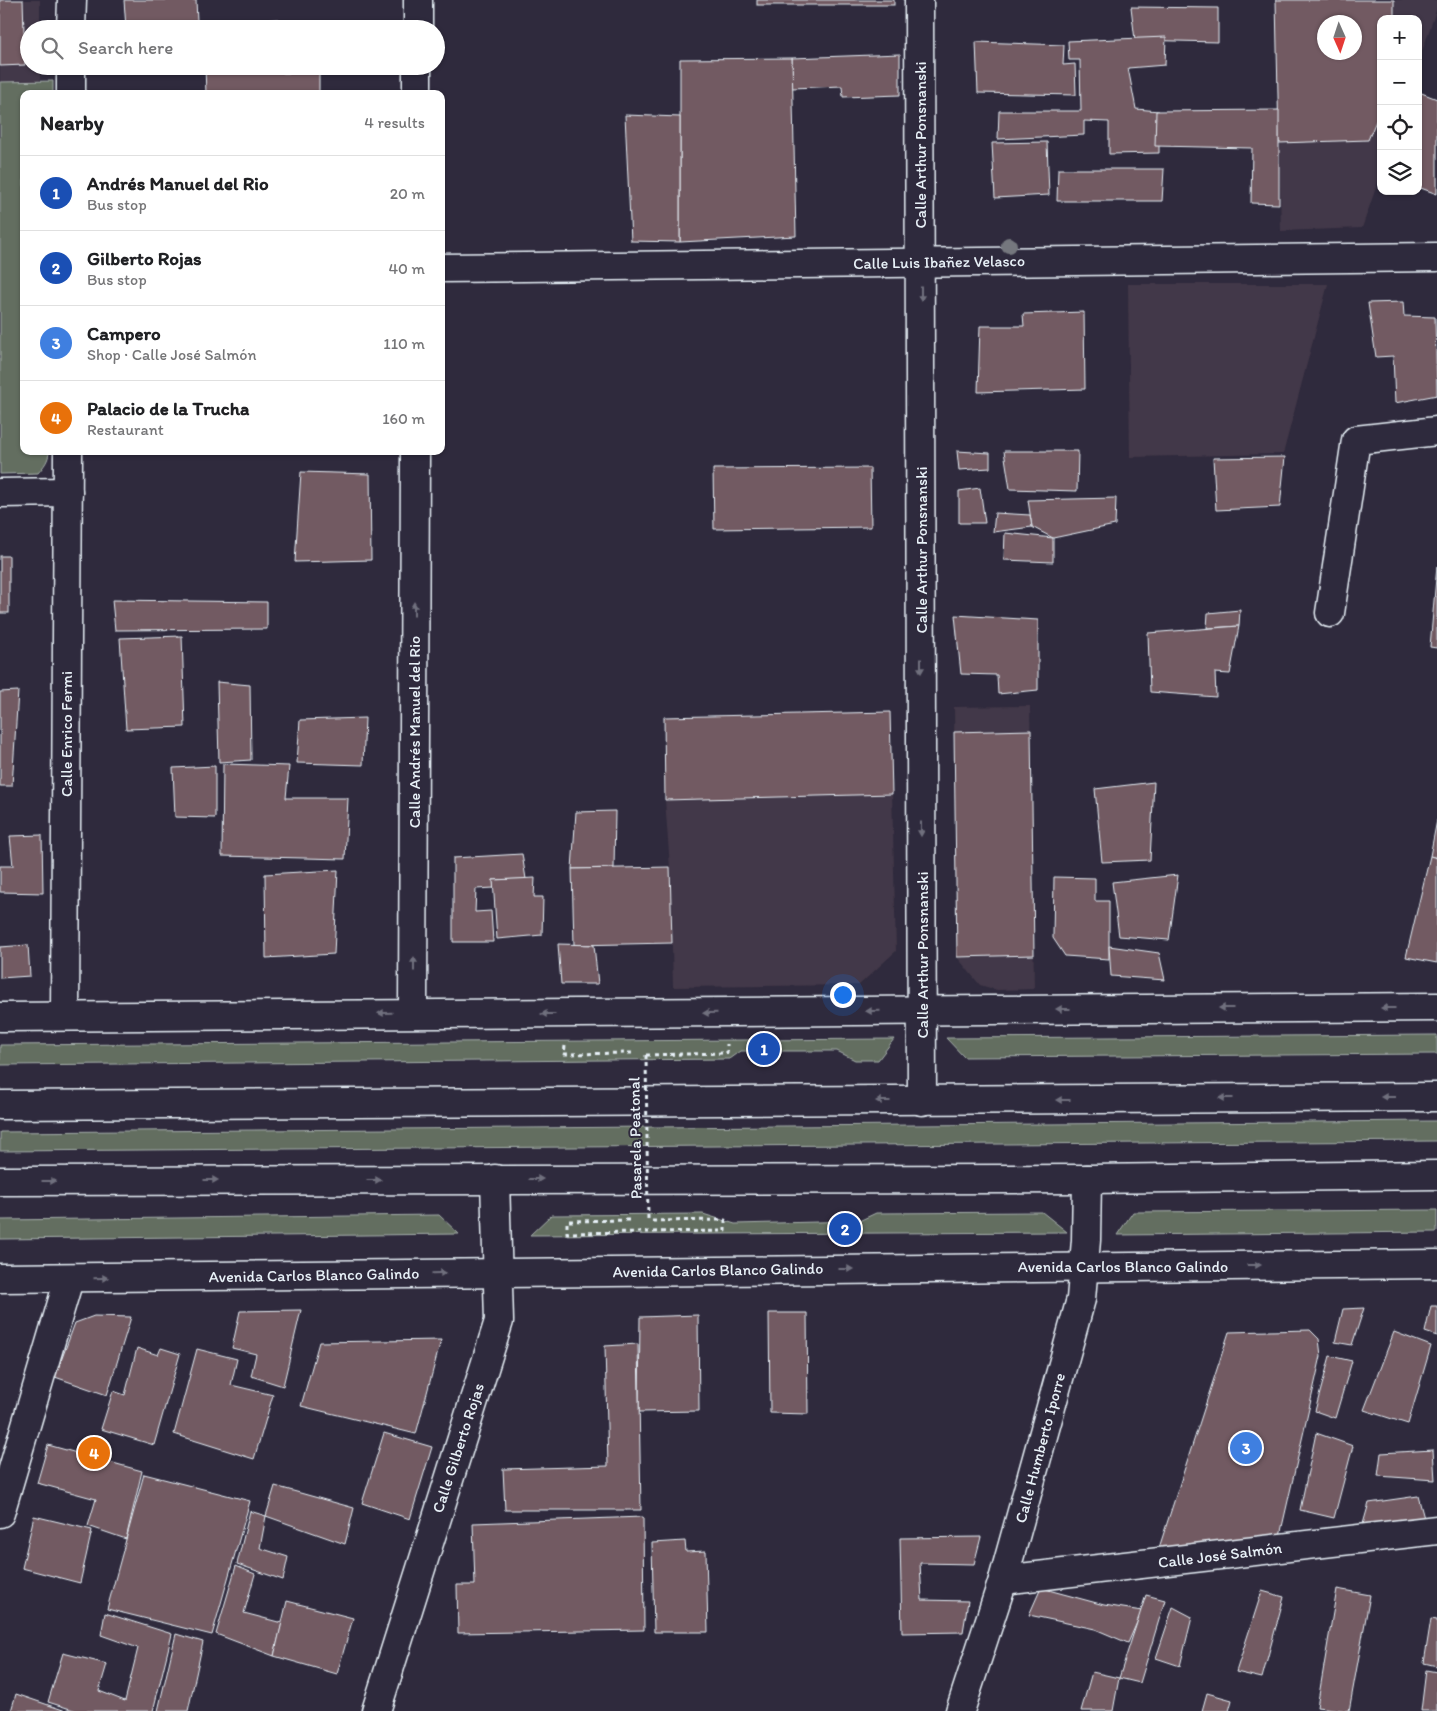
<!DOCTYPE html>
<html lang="en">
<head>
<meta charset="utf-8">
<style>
  body { margin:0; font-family:Itim,sans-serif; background:#f6f6f6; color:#202124 }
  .controls { position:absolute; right:15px; top:15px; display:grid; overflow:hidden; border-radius:10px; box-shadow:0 1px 4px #0004 }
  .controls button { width:45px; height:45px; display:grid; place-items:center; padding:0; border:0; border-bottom:1px solid #e0e0e0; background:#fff; color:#202124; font:25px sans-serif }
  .compass { position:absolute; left:1317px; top:15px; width:45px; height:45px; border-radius:50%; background:#fff; box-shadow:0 1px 4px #0004; rotate:177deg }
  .you { position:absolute; left:842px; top:994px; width:18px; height:18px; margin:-12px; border:4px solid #fff; border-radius:50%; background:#1a73e8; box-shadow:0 0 0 8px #1a73e833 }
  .badge { display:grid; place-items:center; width:32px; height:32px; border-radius:50%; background:#7c3aed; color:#fff; font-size:16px; font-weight:700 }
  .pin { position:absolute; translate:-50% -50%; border:2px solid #fff; box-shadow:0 1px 5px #0006 }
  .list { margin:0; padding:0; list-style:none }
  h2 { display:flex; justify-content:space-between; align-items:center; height:65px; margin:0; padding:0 20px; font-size:21px }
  h2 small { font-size:16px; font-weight:400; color:#757577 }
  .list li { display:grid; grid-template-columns:32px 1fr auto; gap:15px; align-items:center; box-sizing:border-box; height:75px; padding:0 20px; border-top:1px solid #e0e0e0 }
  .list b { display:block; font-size:19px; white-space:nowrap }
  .list p { margin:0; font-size:16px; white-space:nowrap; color:#757577 }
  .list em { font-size:16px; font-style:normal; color:#757577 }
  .icon { flex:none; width:28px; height:28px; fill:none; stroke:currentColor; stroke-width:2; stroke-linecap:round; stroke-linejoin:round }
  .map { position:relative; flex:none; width:1437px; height:1711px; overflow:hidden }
  .search { position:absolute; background:#fff; box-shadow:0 1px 4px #0004; left:20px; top:20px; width:425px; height:55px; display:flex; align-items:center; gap:12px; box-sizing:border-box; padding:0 18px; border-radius:28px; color:#757577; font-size:19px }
  .panel { position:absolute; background:#fff; box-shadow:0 1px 4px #0004; left:20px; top:90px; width:425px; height:365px; border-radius:10px }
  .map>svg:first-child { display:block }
</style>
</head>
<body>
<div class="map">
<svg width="1437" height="1711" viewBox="0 0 1437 1711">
  <rect width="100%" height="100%" fill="#2f2a3d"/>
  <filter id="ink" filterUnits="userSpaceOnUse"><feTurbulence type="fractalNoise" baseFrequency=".02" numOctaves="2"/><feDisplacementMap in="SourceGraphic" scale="10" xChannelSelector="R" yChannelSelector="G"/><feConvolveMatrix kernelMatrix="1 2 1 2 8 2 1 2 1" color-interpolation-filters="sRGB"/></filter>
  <g filter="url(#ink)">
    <g fill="#433848" fill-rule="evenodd">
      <path d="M 0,0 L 40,0 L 40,29 L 29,29 L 29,66 L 40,66 L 40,81 L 0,82 Z"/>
      <path d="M 1276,0 L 1437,0 L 1437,8 L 1418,63 L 1418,19 L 1381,19 L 1381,173 L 1362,228 L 1281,231 ZM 1324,22 L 1354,22 L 1354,52 L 1324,52 Z"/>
      <path d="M 1128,284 L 1328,284 L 1283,454 L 1130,457 Z"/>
      <path d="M 1030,706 L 1034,989 L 997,990 L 980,985 L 957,957 L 954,707 Z"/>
      <path d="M 890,712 L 896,951 L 859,985 L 673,987 L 670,867 L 665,800 L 664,717 Z"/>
    </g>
    <g fill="#646e61" stroke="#a6b0ac">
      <path d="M 53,81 L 53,94 L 24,94 L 24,451 L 49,451 C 49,460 44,466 38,473 L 0,474 L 0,82 Z"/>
      <path d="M 1437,1035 L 1437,1054 L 964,1057 L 946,1038 Z"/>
      <path d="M 894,1039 L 878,1060 L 855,1060 L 837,1051 L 740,1051 L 729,1059 L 0,1065 L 0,1045 Z"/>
      <path d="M 1437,1121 L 1437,1141 L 0,1151 L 0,1132 Z"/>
      <path d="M 1437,1210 L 1437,1232 L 1117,1235 L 1133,1212 Z"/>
      <path d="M 1042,1212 L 1067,1232 L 530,1235 L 551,1215 L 703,1214 L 735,1224 L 859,1221 L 876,1213 Z"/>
      <path d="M 439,1215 L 459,1234 L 0,1239 L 0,1220 Z"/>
    </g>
    <g fill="#725a62" stroke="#e8f1f8" fill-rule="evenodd">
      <path d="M 0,0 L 23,0 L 25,65 L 0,66 Z"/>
      <path d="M 124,0 L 196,0 L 197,21 L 126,28 Z"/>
      <rect x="757" y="0" width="137" height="5"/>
      <path d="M 1276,0 L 1394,0 L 1394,19 L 1381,19 L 1381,109 L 1368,140 L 1279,143 ZM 1324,22 L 1354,22 L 1354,52 L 1324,52 Z"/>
      <path d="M 1131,7 L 1218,8 L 1218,42 L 1135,40 Z"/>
      <path d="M 279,19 L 280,29 L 204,29 L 204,23 Z"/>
      <path d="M 1166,37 L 1165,65 L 1128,68 L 1136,109 L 1159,111 L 1159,153 L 1109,154 L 1109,122 L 1084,121 L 1084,135 L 998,139 L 999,111 L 1081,111 L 1080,60 L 1069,60 L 1068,41 Z"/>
      <path d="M 976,42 L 1064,45 L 1063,65 L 1075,64 L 1076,95 L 978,93 Z"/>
      <path d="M 900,54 L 900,95 L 843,97 L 842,86 L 792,88 L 792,58 Z"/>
      <path d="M 792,58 L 796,236 L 680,242 L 680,59 Z"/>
      <path d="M 205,66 L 282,66 L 283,73 L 319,73 L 319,94 L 206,94 Z"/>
      <path d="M 1419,92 L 1437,99 L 1437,194 L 1418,187 Z"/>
      <path d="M 1279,110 L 1279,204 L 1251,203 L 1252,148 L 1155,146 L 1156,111 Z"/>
      <path d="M 625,115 L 680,117 L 680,242 L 631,241 Z"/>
      <path d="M 1047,142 L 1049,195 L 995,198 L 992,143 Z"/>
      <path d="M 1058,169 L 1164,169 L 1162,201 L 1057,201 Z"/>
      <path d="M 1403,302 L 1404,316 L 1435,317 L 1437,395 L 1395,403 L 1393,356 L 1376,357 L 1368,303 Z"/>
      <path d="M 1084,312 L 1085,389 L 978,392 L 980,326 L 1024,326 L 1023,314 Z"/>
      <path d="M 957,451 L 990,453 L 990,468 L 959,470 Z"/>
      <path d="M 1004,451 L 1078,451 L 1077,491 L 1010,489 Z"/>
      <path d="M 1285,457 L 1280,507 L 1216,510 L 1213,458 Z"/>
      <path d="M 870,468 L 871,527 L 714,529 L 713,469 Z"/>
      <path d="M 301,472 L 370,474 L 371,560 L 295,562 Z"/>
      <path d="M 980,488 L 985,523 L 959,523 L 959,491 Z"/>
      <path d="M 1116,498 L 1115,525 L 1053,538 L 1032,527 L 1028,500 Z"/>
      <path d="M 995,513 L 1030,515 L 1032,527 L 993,532 Z"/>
      <path d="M 1005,533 L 1053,538 L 1053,562 L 1004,560 Z"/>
      <rect x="0" y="556" width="9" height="57"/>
      <path d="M 1437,566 L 1437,648 L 1430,647 Z"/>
      <path d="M 112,600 L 267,602 L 267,629 L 115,630 Z"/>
      <path d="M 1240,610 L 1239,626 L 1207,628 L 1208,613 Z"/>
      <path d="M 955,615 L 1038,620 L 1038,690 L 998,694 L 997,675 L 961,674 Z"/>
      <path d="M 1239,626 L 1230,674 L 1215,673 L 1216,697 L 1150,692 L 1148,633 Z"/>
      <path d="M 182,636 L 185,727 L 126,729 L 120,638 Z"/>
      <path d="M 217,682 L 250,685 L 251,760 L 219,762 Z"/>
      <path d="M 18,691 L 12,786 L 0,786 L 0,692 Z"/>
      <path d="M 890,712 L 892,794 L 665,800 L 664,717 Z"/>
      <path d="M 365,718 L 363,765 L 297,763 L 300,720 Z"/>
      <path d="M 1031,730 L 1034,955 L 957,957 L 954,732 Z"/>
      <path d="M 223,764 L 289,766 L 286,798 L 348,798 L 345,859 L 222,856 Z"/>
      <path d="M 215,766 L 215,818 L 175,817 L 173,768 Z"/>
      <path d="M 1154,782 L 1150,860 L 1102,862 L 1095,789 Z"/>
      <path d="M 615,811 L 614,868 L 572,869 L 576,812 Z"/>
      <path d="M 1437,820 L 1437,858 L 1430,856 Z"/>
      <path d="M 42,835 L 43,893 L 0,892 L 0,866 L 13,866 L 10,836 Z"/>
      <path d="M 522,854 L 526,879 L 493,880 L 494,888 L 476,889 L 475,912 L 491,911 L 493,942 L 453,942 L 453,858 Z"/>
      <path d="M 1430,856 L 1437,858 L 1437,963 L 1406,957 Z"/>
      <path d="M 670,867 L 672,943 L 574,945 L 572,869 Z"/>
      <path d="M 338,870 L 334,954 L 266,958 L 265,874 Z"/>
      <path d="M 1178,875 L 1169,940 L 1119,936 L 1112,882 Z"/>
      <path d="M 1054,877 L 1095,878 L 1095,901 L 1109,901 L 1109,959 L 1065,956 L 1053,938 Z"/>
      <path d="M 535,878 L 534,897 L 543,897 L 542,935 L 497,939 L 493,880 Z"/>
      <path d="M 558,944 L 594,945 L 598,984 L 561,984 Z"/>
      <path d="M 28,945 L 30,976 L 0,978 L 0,947 Z"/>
      <path d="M 1109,946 L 1159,953 L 1165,980 L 1111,976 Z"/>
      <path d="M 1431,1306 L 1437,1306 L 1437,1336 L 1425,1332 Z"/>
      <path d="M 1364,1308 L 1352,1345 L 1335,1342 L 1343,1309 Z"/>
      <path d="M 301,1310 L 283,1386 L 251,1376 L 256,1354 L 232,1348 L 240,1311 Z"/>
      <path d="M 769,1313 L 807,1313 L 808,1414 L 770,1413 Z"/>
      <path d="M 698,1315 L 699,1411 L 639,1412 L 640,1317 Z"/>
      <path d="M 94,1316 L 131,1317 L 107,1395 L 55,1377 L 75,1323 Z"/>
      <path d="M 1310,1330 L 1319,1339 L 1321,1356 L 1279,1540 L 1158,1551 L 1229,1332 Z"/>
      <path d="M 1394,1332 L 1431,1346 L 1408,1424 L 1364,1410 Z"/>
      <path d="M 441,1340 L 416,1434 L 301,1406 L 319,1342 Z"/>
      <path d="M 638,1344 L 641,1510 L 505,1510 L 503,1469 L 608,1466 L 605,1346 Z"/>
      <path d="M 137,1348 L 158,1355 L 161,1348 L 180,1354 L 154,1445 L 101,1429 L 113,1391 L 125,1395 Z"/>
      <path d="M 197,1349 L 237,1359 L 231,1385 L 273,1395 L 254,1459 L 174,1434 Z"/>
      <path d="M 1330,1356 L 1352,1361 L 1335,1418 L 1315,1411 Z"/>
      <path d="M 384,1433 L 432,1447 L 410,1519 L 362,1503 Z"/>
      <path d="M 1316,1433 L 1353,1446 L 1334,1518 L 1300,1510 Z"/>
      <path d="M 48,1445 L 142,1471 L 126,1539 L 88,1526 L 96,1499 L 37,1483 Z"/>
      <path d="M 1433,1450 L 1435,1480 L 1378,1476 L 1381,1453 Z"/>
      <path d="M 144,1474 L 250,1501 L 212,1635 L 107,1609 Z"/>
      <path d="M 275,1486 L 354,1508 L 345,1544 L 266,1516 Z"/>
      <path d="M 1418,1496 L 1425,1522 L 1363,1524 L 1369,1503 Z"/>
      <path d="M 250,1511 L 266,1516 L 260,1548 L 288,1557 L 283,1580 L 237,1564 Z"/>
      <path d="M 34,1516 L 92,1530 L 80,1583 L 22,1568 Z"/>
      <path d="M 643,1517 L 644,1630 L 458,1633 L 457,1585 L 475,1585 L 473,1523 Z"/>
      <path d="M 981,1537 L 974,1564 L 920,1563 L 922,1600 L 968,1601 L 963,1632 L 902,1633 L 900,1538 Z"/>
      <path d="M 685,1541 L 686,1552 L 706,1551 L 708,1632 L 654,1632 L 652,1543 Z"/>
      <path d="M 236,1566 L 255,1574 L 244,1613 L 282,1623 L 274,1656 L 216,1634 Z"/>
      <path d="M 1041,1588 L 1104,1605 L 1142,1611 L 1128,1643 L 1095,1629 L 1029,1615 Z"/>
      <path d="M 1337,1589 L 1370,1595 L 1349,1711 L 1317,1707 Z"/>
      <path d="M 1262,1591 L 1284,1597 L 1262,1678 L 1236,1672 Z"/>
      <path d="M 1146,1595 L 1165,1600 L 1140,1683 L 1119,1678 Z"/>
      <path d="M 287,1601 L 353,1618 L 337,1674 L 274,1656 Z"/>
      <path d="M 1173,1607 L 1192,1617 L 1180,1666 L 1156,1658 Z"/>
      <path d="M 105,1613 L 172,1634 L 153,1711 L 77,1711 L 48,1702 L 63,1653 L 107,1664 L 99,1691 L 125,1701 L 138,1648 L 101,1635 Z"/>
      <path d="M 1431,1619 L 1437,1620 L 1437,1666 L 1424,1663 Z"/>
      <path d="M 176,1634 L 203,1642 L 188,1711 L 158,1711 Z"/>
      <path d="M 1426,1670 L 1437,1672 L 1437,1711 L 1421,1711 Z"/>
      <path d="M 1092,1672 L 1119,1678 L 1113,1711 L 1081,1711 Z"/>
      <path d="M 1207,1693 L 1232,1700 L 1229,1711 L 1202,1711 Z"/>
      <path d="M 16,1694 L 66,1711 L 11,1711 Z"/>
    </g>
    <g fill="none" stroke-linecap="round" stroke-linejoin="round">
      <g stroke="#e8f1f8" stroke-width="31">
        <g id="street">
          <path d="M 919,0 L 922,1101"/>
          <path d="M 71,29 L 72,0"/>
          <path d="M 418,29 L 418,0"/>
          <path d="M 71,94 L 71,66"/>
          <path d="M 417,94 L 417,66"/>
          <path d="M 441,268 L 1437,257"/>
          <path d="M 0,493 L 68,492"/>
          <path d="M 1330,613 L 1356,440 L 1437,431"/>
          <path d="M 413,1013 L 415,451"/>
          <path d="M 65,1016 L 68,451"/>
          <path d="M 0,1513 L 69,1279"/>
          <path d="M 1003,1580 L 1437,1530"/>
          <path d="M 376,1711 L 499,1321 L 495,1179"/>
        </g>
      </g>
      <g stroke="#e8f1f8" stroke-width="31">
        <g id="secondary">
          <path d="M 0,1017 L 1437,1007"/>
          <path d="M 0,1278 L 1437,1264"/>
          <path d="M 960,1711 L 1003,1580 L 1081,1299 L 1086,1240 L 1087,1179"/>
        </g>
      </g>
      <g stroke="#e8f1f8" stroke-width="31">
        <g id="highway">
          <path d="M 0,1105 L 1437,1097"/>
          <path d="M 0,1181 L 1087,1179 L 1437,1175"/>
        </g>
      </g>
      <g stroke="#e8f1f8" stroke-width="3" stroke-dasharray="4 4" stroke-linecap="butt">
        <path d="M 565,1046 L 564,1054 L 632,1053"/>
        <path d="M 646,1055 L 727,1053 L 727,1044"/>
        <path d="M 629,1220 L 567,1221 L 567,1233 L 725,1231 L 725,1220 L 648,1221"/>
      </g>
      <use href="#street" stroke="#2f2a3d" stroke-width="28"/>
      <use href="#secondary" stroke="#2f2a3d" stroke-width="28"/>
      <use href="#highway" stroke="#2f2a3d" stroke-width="28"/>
      <path stroke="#e8f1f8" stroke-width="3" stroke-dasharray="4 4" stroke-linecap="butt" d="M 646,1055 L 648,1221"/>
    </g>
    <circle fill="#74777e" cx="1009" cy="245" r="8"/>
    <defs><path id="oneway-solid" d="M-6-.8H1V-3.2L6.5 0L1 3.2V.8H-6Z" transform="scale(1.25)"/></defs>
    <g fill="#70707e">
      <use href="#oneway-solid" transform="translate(921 294) rotate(90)"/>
      <use href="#oneway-solid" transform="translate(414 609) rotate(-90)"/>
      <use href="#oneway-solid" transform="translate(921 666) rotate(90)"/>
      <use href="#oneway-solid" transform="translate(921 829) rotate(90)"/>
      <use href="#oneway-solid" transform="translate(414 964) rotate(-90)"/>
      <use href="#oneway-solid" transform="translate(1226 1008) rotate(180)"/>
      <use href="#oneway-solid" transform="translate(1388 1008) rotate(180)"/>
      <use href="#oneway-solid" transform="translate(1063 1009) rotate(180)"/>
      <use href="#oneway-solid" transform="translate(873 1011) rotate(179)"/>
      <use href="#oneway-solid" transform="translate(385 1013) rotate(179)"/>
      <use href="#oneway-solid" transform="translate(710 1013) rotate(179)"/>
      <use href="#oneway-solid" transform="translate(548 1014) rotate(-180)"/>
      <use href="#oneway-solid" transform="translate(1388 1097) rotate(180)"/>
      <use href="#oneway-solid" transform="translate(1226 1098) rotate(180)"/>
      <use href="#oneway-solid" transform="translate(1063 1100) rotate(180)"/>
      <use href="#oneway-solid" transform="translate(883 1101) rotate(180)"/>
      <use href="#oneway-solid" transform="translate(536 1179)"/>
      <use href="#oneway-solid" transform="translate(211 1180)"/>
      <use href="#oneway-solid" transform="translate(374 1180)"/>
      <use href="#oneway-solid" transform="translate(49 1181)"/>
      <use href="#oneway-solid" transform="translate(1254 1265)"/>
      <use href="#oneway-solid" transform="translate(846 1269)"/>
      <use href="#oneway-solid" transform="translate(439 1273) rotate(-1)"/>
      <use href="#oneway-solid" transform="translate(101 1278) rotate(-1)"/>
    </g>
  </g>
  <g text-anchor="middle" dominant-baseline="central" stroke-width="4" stroke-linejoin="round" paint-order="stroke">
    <g font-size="16" fill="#e8f1f8" stroke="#2f2a3d">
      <text transform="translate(920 145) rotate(-90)">Calle Arthur Ponsnanski</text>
      <text transform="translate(939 262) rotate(-1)">Calle Luis Ibañez Velasco</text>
      <text transform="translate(921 550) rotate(-90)">Calle Arthur Ponsnanski</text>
      <text transform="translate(414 732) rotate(-90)">Calle Andrés Manuel del Rio</text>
      <text transform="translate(66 734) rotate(-90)">Calle Enrico Fermi</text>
      <text transform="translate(922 955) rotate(-90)">Calle Arthur Ponsnanski</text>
      <text transform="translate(635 1138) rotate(-91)">Pasarela Peatonal</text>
      <text x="1123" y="1266">Avenida Carlos Blanco Galindo</text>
      <text transform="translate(718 1270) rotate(-1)">Avenida Carlos Blanco Galindo</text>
      <text transform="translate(314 1275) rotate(-1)">Avenida Carlos Blanco Galindo</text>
      <text transform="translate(458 1448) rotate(-72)">Calle Gilberto Rojas</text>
      <text transform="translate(1040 1448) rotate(-75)">Calle Humberto Iporre</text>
      <text transform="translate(1220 1555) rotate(-7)">Calle José Salmón</text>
    </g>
  </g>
</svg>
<div class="controls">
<button>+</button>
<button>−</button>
<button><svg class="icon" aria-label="locate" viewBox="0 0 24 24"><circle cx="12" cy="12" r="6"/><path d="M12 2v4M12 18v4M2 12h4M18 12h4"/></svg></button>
<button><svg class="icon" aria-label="layers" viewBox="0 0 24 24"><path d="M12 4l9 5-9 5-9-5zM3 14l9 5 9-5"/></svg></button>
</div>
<svg class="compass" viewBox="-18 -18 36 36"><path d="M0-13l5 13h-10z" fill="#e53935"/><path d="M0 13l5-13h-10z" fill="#757577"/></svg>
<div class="you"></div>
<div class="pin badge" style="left:764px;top:1049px;background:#1a4fb4">1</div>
<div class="pin badge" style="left:845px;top:1229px;background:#1a4fb4">2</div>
<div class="pin badge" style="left:1246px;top:1448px;background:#3f7fe0">3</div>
<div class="pin badge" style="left:94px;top:1453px;background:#e8710a">4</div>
<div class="search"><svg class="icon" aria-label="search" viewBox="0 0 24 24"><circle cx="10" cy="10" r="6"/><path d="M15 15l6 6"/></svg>Search here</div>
<section class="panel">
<h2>Nearby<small>4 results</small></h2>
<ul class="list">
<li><span class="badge" style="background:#1a4fb4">1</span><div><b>Andrés Manuel del Rio</b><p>Bus stop</p></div><em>20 m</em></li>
<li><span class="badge" style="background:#1a4fb4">2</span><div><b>Gilberto Rojas</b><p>Bus stop</p></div><em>40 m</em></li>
<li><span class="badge" style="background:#3f7fe0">3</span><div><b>Campero</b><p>Shop · Calle José Salmón</p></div><em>110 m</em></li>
<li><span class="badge" style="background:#e8710a">4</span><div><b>Palacio de la Trucha</b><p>Restaurant</p></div><em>160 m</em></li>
</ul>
</section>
</div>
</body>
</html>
